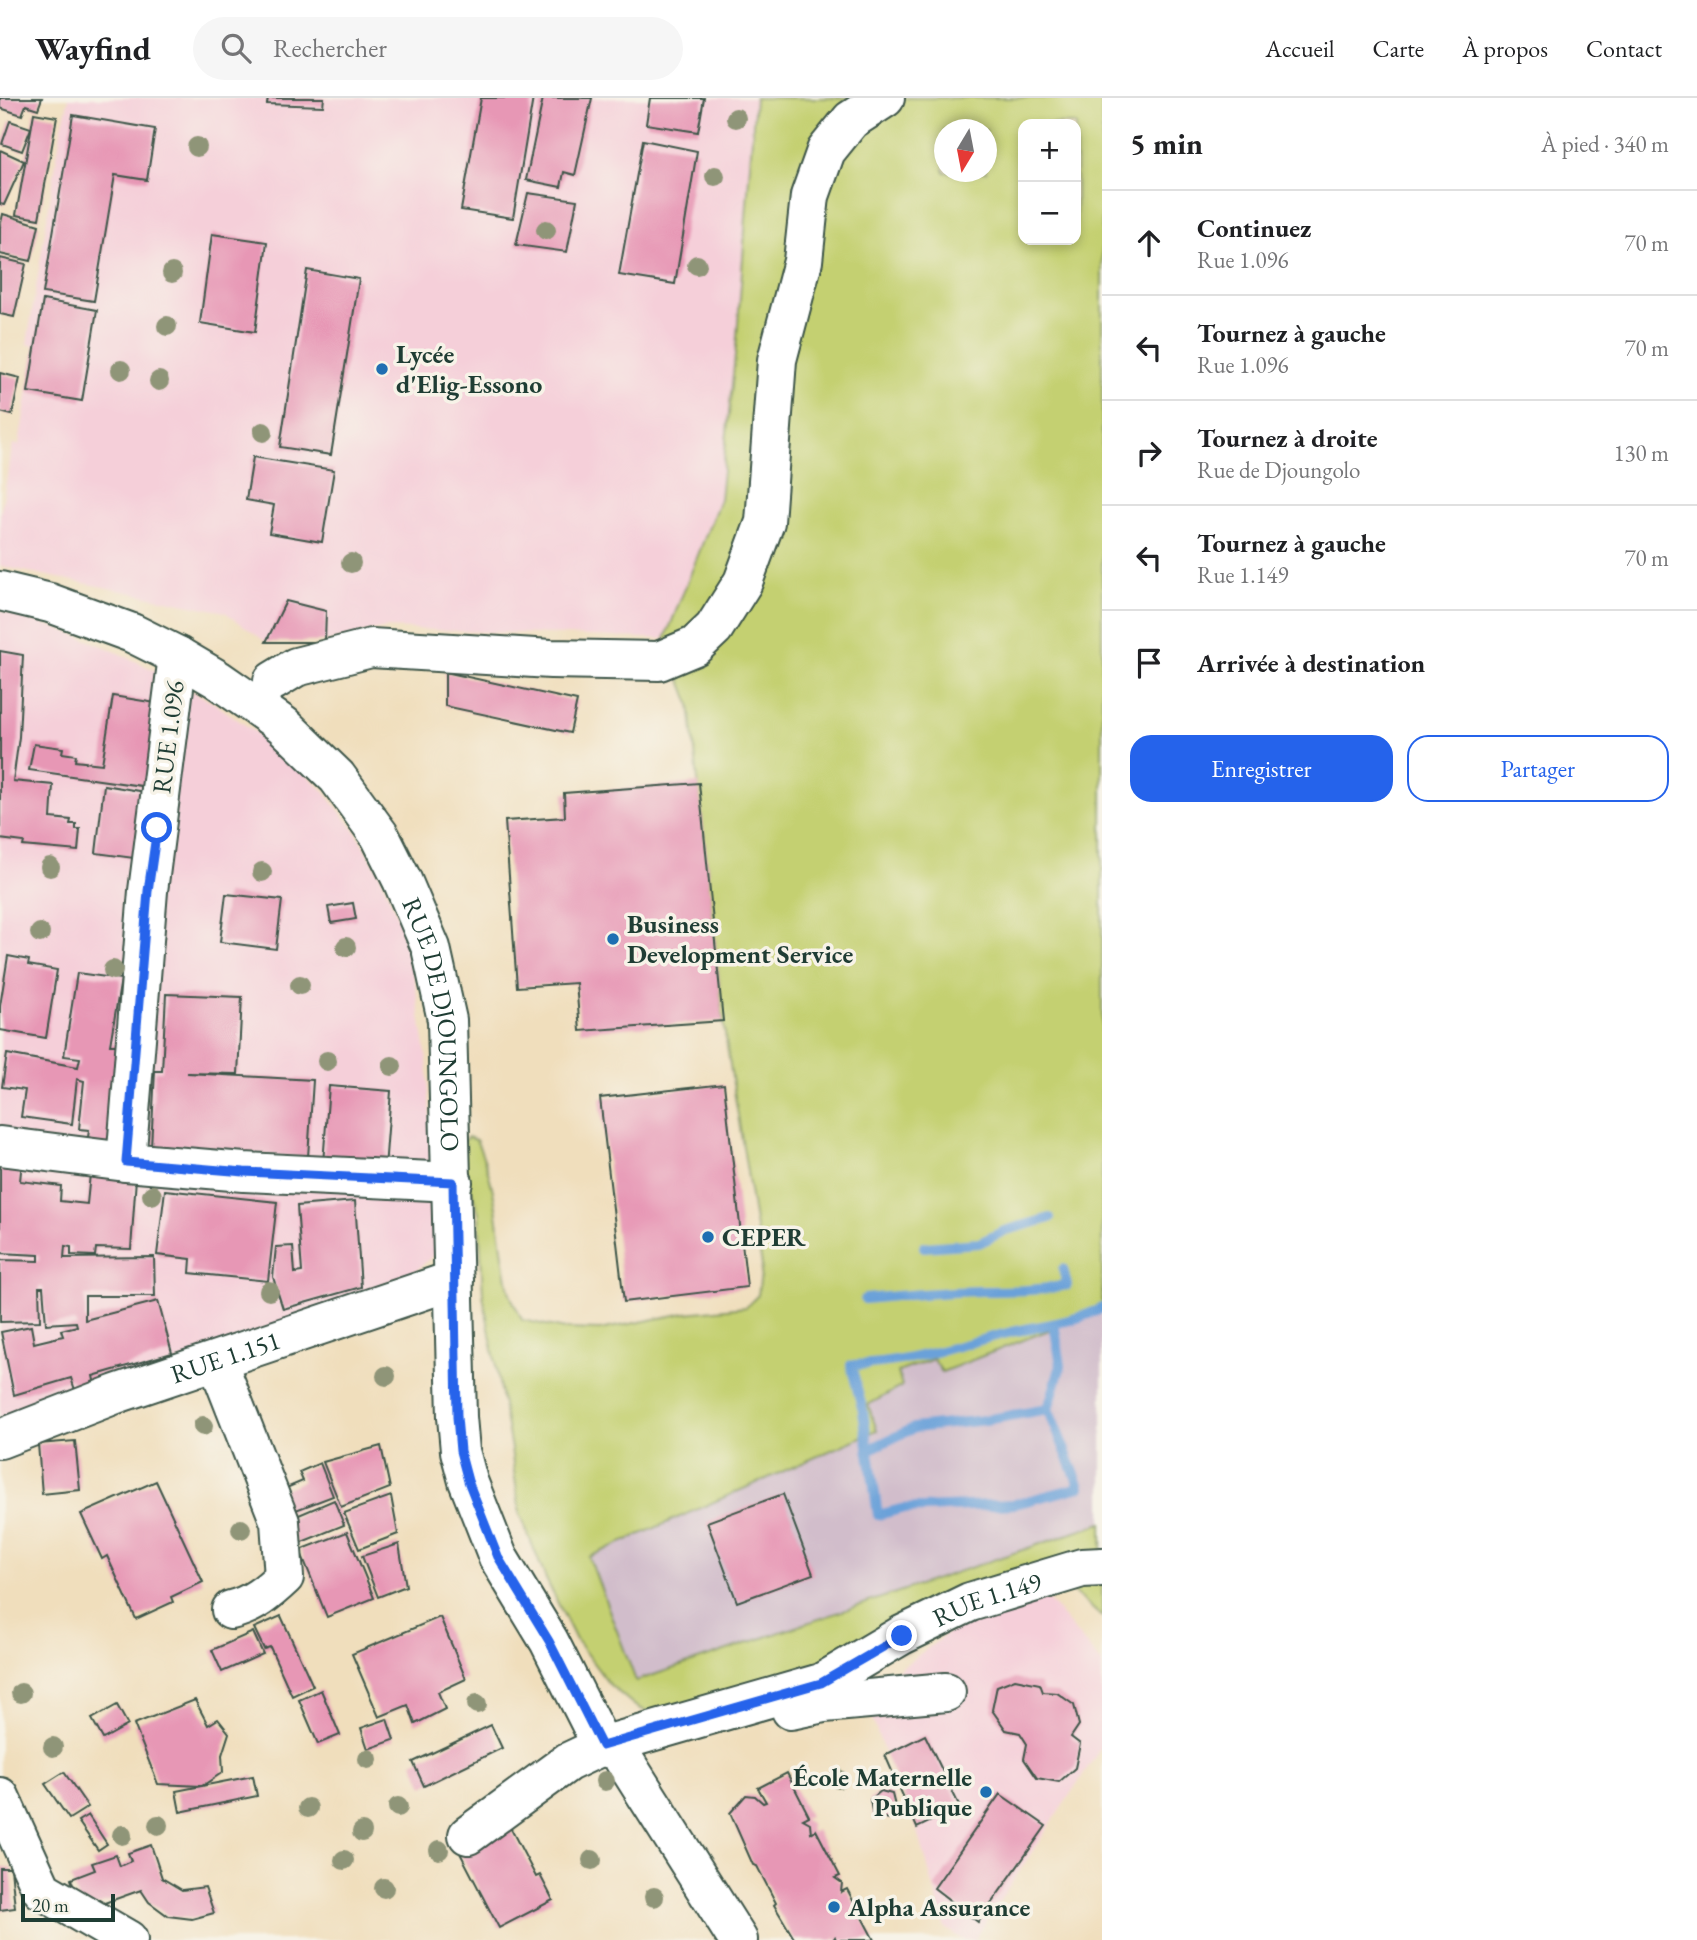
<!DOCTYPE html>
<html lang="fr">
<head>
<meta charset="utf-8">
<style>
  body { margin:0; font-family:"EB Garamond",serif; background:#f6f6f6; color:#202124 }
  .controls { position:absolute; right:21px; top:21px; display:grid; overflow:hidden; border-radius:14px; box-shadow:0 4px 10px #0003 }
  .controls button { width:63px; height:63px; display:grid; place-items:center; padding:0; border:0; border-bottom:2px solid #e0e0e0; background:#fff; color:#202124; font:35px sans-serif }
  .compass { position:absolute; left:934px; top:21px; width:63px; height:63px; border-radius:50%; background:#fff; box-shadow:0 4px 10px #0003; rotate:190deg }
  .scale { position:absolute; left:21px; bottom:18px; width:94px; box-sizing:border-box; padding-left:7px; border:4px solid #1f3d34; border-top:0; font-size:19px; line-height:24px; white-space:nowrap; color:#1f3d34; -webkit-text-stroke:5px #f7f3e8; paint-order:stroke }
  .stop { position:absolute; width:21px; height:21px; margin:-16px; border:5px solid #2563eb; border-radius:50%; background:#fff }
  .stop.end { background:#2563eb; border-color:#fff; box-shadow:0 2px 7px #0008 }
  .list { margin:0; padding:0; list-style:none }
  h2 { display:flex; justify-content:space-between; align-items:center; height:91px; margin:0; padding:0 28px; font-size:30px }
  h2 small { font-size:23px; font-weight:400; color:#757577 }
  .list li { display:grid; grid-template-columns:46px 1fr auto; gap:21px; align-items:center; box-sizing:border-box; height:105px; padding:0 28px; border-top:2px solid #e0e0e0 }
  .list b { display:block; font-size:26px; white-space:nowrap }
  .list p { margin:0; font-size:23px; white-space:nowrap; color:#757577 }
  .list em { font-size:23px; font-style:normal; color:#757577 }
  .actions { display:flex; gap:14px; padding:21px 28px }
  .actions a { flex:1; padding:16px 0; border:2px solid #2563eb; border-radius:21px; text-align:center; font-size:24px; color:#2563eb }
  .actions .main { background:#2563eb; color:#fff }
  .icon { flex:none; width:38px; height:38px; fill:none; stroke:currentColor; stroke-width:2; stroke-linecap:round; stroke-linejoin:round }
  .map { position:relative; flex:none; width:1102px; height:1842px; overflow:hidden }
  header { display:flex; align-items:center; gap:42px; box-sizing:border-box; height:98px; padding:0 35px; background:#fff; border-bottom:2px solid #e0e0e0 }
  header strong { font-size:33px }
  nav { display:flex; gap:38px; margin-inline-start:auto; font-size:24px }
  .search { width:490px; height:63px; background:#f6f6f6; display:flex; align-items:center; gap:18px; box-sizing:border-box; padding:0 24px; border-radius:38px; color:#757577; font-size:26px }
  main { display:flex }
  aside { flex:1; background:#fff }
  .map>svg:first-child { display:block }
</style>
</head>
<body>
<header>
<strong>Wayfind</strong>
<div class="search"><svg class="icon" aria-label="search" viewBox="0 0 24 24"><circle cx="10" cy="10" r="6"/><path d="M15 15l6 6"/></svg>Rechercher</div>
<nav><a>Accueil</a><a>Carte</a><a>À propos</a><a>Contact</a></nav>
</header>
<main>
<div class="map">
<svg width="1102" height="1842" viewBox="0 0 1102 1842">
  <rect width="100%" height="100%" fill="#f7f3e8"/>
  <filter id="ink" filterUnits="userSpaceOnUse"><feTurbulence type="fractalNoise" baseFrequency=".0143" numOctaves="2"/><feDisplacementMap in="SourceGraphic" scale="14" xChannelSelector="R" yChannelSelector="G"/><feConvolveMatrix kernelMatrix="1 2 1 2 8 2 1 2 1" color-interpolation-filters="sRGB"/></filter>
  <filter id="wash" filterUnits="userSpaceOnUse"><feTurbulence type="fractalNoise" baseFrequency=".00686" numOctaves="4" result="noise"/><feDisplacementMap in="SourceGraphic" scale="28" xChannelSelector="R" yChannelSelector="G"/><feGaussianBlur stdDeviation="1.57" result="paint"/><feColorMatrix in="noise" values="0 0 0 0 0 0 0 0 0 0 0 0 0 0 0 0 0 1.4 0 .05"/><feComposite in="paint" operator="in"/></filter>
  <g filter="url(#wash)">
    <rect width="100%" height="100%" fill="#f0debc"/>
    <g fill="#f5cfd9">
      <path d="M 69,0 L 755,0 L 737,239 L 720,401 L 665,541 L 386,530 L 325,544 L 266,544 L 225,514 L 0,468 L 0,418 L 13,346 L 19,347 L 35,248 L 27,246 L 61,33 Z"/>
      <path d="M 0,512 L 62,532 L 108,550 L 156,573 L 214,605 L 281,652 L 322,691 L 354,731 L 380,776 L 400,825 L 414,879 L 427,962 L 438,1153 L 416,1173 L 275,1229 L 0,1328 Z"/>
      <path d="M 1001,1496 L 1047,1500 L 1102,1566 L 1102,1648 L 974,1842 L 963,1842 L 945,1830 L 917,1730 L 885,1657 L 864,1597 Z"/>
    </g>
    <path fill="#d1bdcb" d="M 1102,1211 L 1102,1425 L 636,1584 L 589,1458 L 876,1332 L 868,1307 L 902,1288 L 898,1275 L 933,1260 L 943,1274 Z"/>
    <path fill="#c4d071" stroke="#728652" stroke-width="2" fill-rule="evenodd" d="M 755,0 L 1102,0 L 1102,1211 L 942,1274 L 933,1261 L 898,1274 L 902,1288 L 868,1307 L 877,1332 L 589,1459 L 636,1583 L 1102,1425 L 1102,1519 L 1053,1476 L 843,1556 L 655,1618 L 635,1608 L 609,1586 L 576,1542 L 546,1481 L 520,1416 L 511,1351 L 483,1197 L 479,1115 L 457,1050 L 468,1039 L 476,1042 C 499,1089 498,1141 509,1192 C 511,1202 518,1212 522,1222 L 565,1231 L 600,1232 L 685,1215 L 746,1209 L 758,1197 L 762,1168 L 723,923 L 690,606 L 665,541 L 720,401 L 737,239 ZM 1023,26 L 1076,26 L 1076,142 L 1023,142 ZM 944,32 L 986,32 L 986,74 L 944,74 Z"/>
    <g fill="none" stroke-linecap="round" stroke-linejoin="round">
      <g stroke="#6ba1d9" stroke-width="10">
        <path d="M 924,1149 L 979,1145 L 1004,1133 L 1050,1120"/>
        <path d="M 865,1201 C 903,1197 941,1194 980,1193 C 1009,1193 1039,1193 1067,1187 L 1063,1171"/>
        <path d="M 1054,1226 L 1061,1267 L 1048,1311 L 1080,1389 L 1015,1406 L 901,1411 L 878,1417 L 863,1313 L 851,1267 C 909,1266 953,1248 1008,1235 C 1040,1227 1073,1225 1102,1210"/>
        <path d="M 868,1352 L 914,1330 L 985,1322 L 1048,1311"/>
      </g>
    </g>
    <g id="blocks">
      <g fill="#e797b5">
        <path d="M 0,0 L 42,0 L 38,11 L 26,7 L 22,17 L 0,10 Z"/>
        <path d="M 268,0 L 324,0 L 323,8 L 267,6 Z"/>
        <path d="M 481,0 L 533,0 L 513,120 L 461,112 Z"/>
        <path d="M 543,0 L 592,0 L 575,77 L 564,74 L 561,89 L 526,82 Z"/>
        <path d="M 650,0 L 704,0 L 698,34 L 646,26 Z"/>
        <path d="M 34,15 L 57,19 L 39,121 L 16,117 Z"/>
        <path d="M 73,17 L 155,31 L 147,82 L 115,77 L 94,203 L 43,195 Z"/>
        <path d="M 10,23 L 31,30 L 22,53 L 2,46 Z"/>
        <path d="M 643,42 L 697,53 L 675,186 L 619,177 Z"/>
        <path d="M 0,52 L 24,63 L 4,107 L 0,106 Z"/>
        <path d="M 528,95 L 577,102 L 567,154 L 516,147 Z"/>
        <path d="M 3,116 L 39,127 L 31,163 L 0,156 L 0,129 Z"/>
        <path d="M 212,136 L 267,144 L 255,234 L 200,225 Z"/>
        <path d="M 0,160 L 26,166 L 14,219 L 0,216 Z"/>
        <path d="M 307,172 L 359,181 L 331,357 L 280,349 Z"/>
        <path d="M 43,202 L 97,212 L 82,303 L 28,294 Z"/>
        <path d="M 0,275 L 20,280 L 12,317 L 0,314 Z"/>
        <path d="M 253,359 L 334,372 L 322,444 L 269,435 L 274,407 L 246,402 Z"/>
        <path d="M 286,503 L 326,513 L 325,544 L 266,544 Z"/>
        <path d="M 0,553 L 23,557 L 19,639 L 13,683 L 53,687 L 51,720 L 71,722 L 70,726 L 76,726 L 76,731 L 80,731 L 78,753 L 23,748 L 24,744 L 0,741 Z"/>
        <path d="M 445,574 L 577,603 L 570,635 L 445,608 Z"/>
        <path d="M 113,598 L 162,606 L 149,689 L 29,672 L 34,646 L 63,650 L 62,655 L 76,657 L 75,663 L 102,666 Z"/>
        <path d="M 699,685 L 723,923 L 580,933 L 576,885 L 517,889 L 505,723 L 565,719 L 564,695 Z"/>
        <path d="M 104,687 L 157,696 L 141,761 L 96,755 Z"/>
        <path d="M 226,796 L 282,802 L 276,851 L 220,844 Z"/>
        <path d="M 353,805 L 356,821 L 331,825 L 328,809 Z"/>
        <path d="M 8,858 L 29,862 L 28,867 L 57,872 L 46,940 L 0,932 L 0,908 Z"/>
        <path d="M 77,875 L 121,881 L 110,947 L 117,947 L 118,1049 L 87,1047 L 89,1032 L 79,1031 L 84,983 L 77,981 L 72,1026 L 21,1019 L 25,992 L 2,989 L 7,956 L 78,969 L 80,960 L 64,958 Z"/>
        <path d="M 166,896 L 242,899 L 238,976 L 187,975 L 313,982 L 308,1059 L 151,1049 L 155,973 L 162,973 Z"/>
        <path d="M 724,986 L 747,1189 L 624,1204 L 600,1000 Z"/>
        <path d="M 329,988 L 391,993 L 385,1070 L 323,1065 Z"/>
        <path d="M 0,1061 L 22,1063 L 20,1083 L 61,1088 L 60,1103 L 87,1106 L 90,1076 L 136,1080 L 131,1151 L 96,1150 L 95,1158 L 71,1157 L 71,1149 L 65,1148 L 64,1160 L 154,1159 L 155,1198 L 85,1198 L 85,1222 L 158,1203 L 172,1255 L 93,1278 L 96,1291 L 77,1298 L 71,1280 L 14,1297 L 1,1234 L 31,1228 L 34,1245 L 63,1238 L 61,1232 L 77,1228 L 76,1224 L 46,1226 L 43,1189 L 39,1189 L 40,1223 L 0,1224 L 0,1162 L 39,1163 L 39,1157 L 0,1155 Z"/>
        <path d="M 165,1092 L 277,1104 L 268,1183 L 190,1175 L 191,1161 L 157,1157 Z"/>
        <path d="M 355,1103 L 361,1189 L 283,1211 L 273,1179 L 276,1149 L 293,1148 L 295,1175 L 302,1174 L 297,1108 Z"/>
        <path d="M 75,1343 L 80,1392 L 42,1396 L 38,1346 Z"/>
        <path d="M 381,1348 L 390,1390 L 341,1409 L 323,1364 Z"/>
        <path d="M 320,1365 L 333,1398 L 288,1415 L 279,1393 L 303,1383 L 299,1374 Z"/>
        <path d="M 156,1383 L 203,1484 L 171,1499 L 173,1504 L 136,1521 L 107,1458 L 102,1461 L 81,1416 Z"/>
        <path d="M 783,1396 L 813,1476 L 737,1504 L 707,1424 Z"/>
        <path d="M 391,1398 L 398,1436 L 359,1451 L 344,1415 Z"/>
        <path d="M 334,1402 L 344,1427 L 297,1446 L 287,1422 Z"/>
        <path d="M 347,1434 L 374,1500 L 327,1519 L 300,1452 Z"/>
        <path d="M 399,1446 L 406,1488 L 378,1499 L 362,1458 Z"/>
        <path d="M 281,1518 L 313,1588 L 292,1598 L 270,1549 L 264,1551 L 254,1530 Z"/>
        <path d="M 440,1519 L 466,1581 L 438,1594 L 445,1611 L 415,1626 L 408,1607 L 379,1619 L 352,1556 Z"/>
        <path d="M 253,1534 L 263,1556 L 222,1574 L 212,1552 Z"/>
        <path d="M 1015,1581 L 1040,1586 L 1043,1594 L 1057,1595 L 1074,1607 L 1079,1627 L 1071,1639 L 1080,1646 L 1075,1670 L 1059,1684 L 1037,1680 L 1024,1661 L 1027,1646 L 1020,1635 L 1006,1632 L 992,1612 L 997,1588 Z"/>
        <path d="M 321,1592 L 340,1637 L 318,1646 L 299,1602 Z"/>
        <path d="M 195,1602 L 208,1627 L 218,1621 L 229,1635 L 222,1657 L 223,1674 L 202,1688 L 158,1686 L 134,1626 Z"/>
        <path d="M 117,1607 L 128,1627 L 103,1641 L 92,1621 Z"/>
        <path d="M 387,1621 L 394,1642 L 368,1651 L 361,1630 Z"/>
        <path d="M 491,1627 L 502,1650 L 424,1688 L 413,1664 Z"/>
        <path d="M 925,1637 L 960,1709 L 917,1730 L 885,1657 Z"/>
        <path d="M 64,1674 L 88,1709 L 69,1721 L 45,1686 Z"/>
        <path d="M 787,1675 L 809,1718 L 803,1721 L 810,1725 L 811,1735 L 816,1732 L 840,1778 L 835,1780 L 842,1785 L 841,1794 L 847,1791 L 874,1842 L 836,1842 L 835,1839 L 833,1842 L 795,1842 L 774,1807 L 776,1805 L 757,1768 L 753,1767 L 730,1715 L 746,1697 L 755,1698 L 763,1705 L 766,1704 L 758,1690 Z"/>
        <path d="M 253,1678 L 257,1698 L 180,1714 L 176,1693 Z"/>
        <path d="M 881,1693 L 892,1696 L 896,1712 L 890,1721 L 873,1718 L 870,1702 Z"/>
        <path d="M 1000,1696 L 1046,1728 L 978,1824 L 934,1790 Z"/>
        <path d="M 88,1717 L 107,1746 L 98,1752 L 78,1723 Z"/>
        <path d="M 510,1729 L 536,1779 L 540,1777 L 553,1802 L 499,1830 L 460,1755 Z"/>
        <path d="M 151,1747 L 162,1780 L 182,1792 L 205,1789 L 214,1815 L 192,1821 L 168,1818 L 149,1804 L 141,1792 L 82,1813 L 71,1781 L 95,1772 L 92,1765 L 116,1757 L 120,1768 L 131,1763 L 128,1755 Z"/>
        <path d="M 0,1770 L 11,1770 L 15,1810 L 0,1812 Z"/>
      </g>
    </g>
  </g>
  <g filter="url(#ink)">
    <use href="#blocks" fill-opacity="0" stroke="#3e5548" stroke-width="2"/>
    <g fill="none" stroke-linecap="round" stroke-linejoin="round">
      <g stroke="#3e5548" stroke-width="42">
        <g id="minor">
          <path id="s1" d="M 0,493 L 50,505 L 132,535 L 178,558 L 217,581 L 283,627 L 337,679 L 380,738 L 402,782 L 431,850 L 447,922 L 457,1319 L 460,1353 L 468,1383 L 498,1459 L 549,1543 L 602,1648 L 619,1654 L 738,1842"/>
          <path d="M 178,558 L 148,793 L 126,1064 L 244,1074 L 453,1084"/>
          <path d="M 273,583 L 296,569 L 371,550 L 551,561 L 659,563 L 695,548 L 714,530 L 743,484 L 765,424 L 777,262 L 803,163 L 810,98 L 826,53 L 851,22 L 885,0"/>
          <path d="M 0,1048 L 126,1064"/>
          <path d="M 217,1263 L 280,1424 L 284,1479 C 268,1494 253,1507 231,1512"/>
          <path id="s2" d="M 0,1341 L 116,1296 L 454,1182"/>
          <path d="M 791,1612 L 824,1605 L 946,1594"/>
          <path d="M 0,1699 L 42,1792 L 128,1842"/>
          <path id="s3" d="M 468,1737 L 568,1664 L 602,1648 L 821,1585 L 902,1537 L 970,1504 L 1082,1470 L 1102,1469"/>
        </g>
      </g>
      <use href="#minor" stroke="#fff" stroke-width="38"/>
    </g>
    <g fill="#8f9578">
      <circle cx="736" cy="20" r="10"/>
      <circle cx="197" cy="49" r="10"/>
      <circle cx="715" cy="78" r="10"/>
      <circle cx="546" cy="132" r="10"/>
      <circle cx="697" cy="167" r="10"/>
      <circle cx="172" cy="175" r="10"/>
      <circle cx="167" cy="228" r="10"/>
      <circle cx="121" cy="272" r="10"/>
      <circle cx="159" cy="283" r="10"/>
      <circle cx="263" cy="334" r="10"/>
      <circle cx="351" cy="465" r="10"/>
      <circle cx="50" cy="769" r="10"/>
      <circle cx="262" cy="774" r="10"/>
      <circle cx="40" cy="835" r="10"/>
      <circle cx="346" cy="849" r="10"/>
      <circle cx="113" cy="872" r="10"/>
      <circle cx="300" cy="887" r="10"/>
      <circle cx="327" cy="963" r="10"/>
      <circle cx="392" cy="968" r="10"/>
      <circle cx="152" cy="1097" r="10"/>
      <circle cx="269" cy="1193" r="10"/>
      <circle cx="386" cy="1278" r="10"/>
      <circle cx="203" cy="1328" r="10"/>
      <circle cx="241" cy="1431" r="10"/>
      <circle cx="21" cy="1595" r="10"/>
      <circle cx="477" cy="1606" r="10"/>
      <circle cx="53" cy="1649" r="10"/>
      <circle cx="368" cy="1661" r="10"/>
      <circle cx="838" cy="1681" r="10"/>
      <circle cx="605" cy="1683" r="10"/>
      <circle cx="398" cy="1709" r="10"/>
      <circle cx="308" cy="1710" r="10"/>
      <circle cx="158" cy="1727" r="10"/>
      <circle cx="362" cy="1734" r="10"/>
      <circle cx="122" cy="1737" r="10"/>
      <circle cx="439" cy="1752" r="10"/>
      <circle cx="344" cy="1762" r="10"/>
      <circle cx="592" cy="1762" r="10"/>
      <circle cx="384" cy="1790" r="10"/>
      <circle cx="654" cy="1799" r="10"/>
    </g>
  </g>
  <g fill="none" stroke-linecap="round" stroke-linejoin="round" filter="url(#ink)">
    <path stroke="#2563eb" stroke-width="9" d="M 157,730 L 148,793 L 126,1064 L 244,1074 L 453,1084 L 457,1319 L 460,1353 L 468,1383 L 498,1459 L 549,1543 L 602,1648 L 821,1585 L 902,1538"/>
  </g>
  <g fill="#1f6fb2" stroke="#f7f3e8" stroke-width="2.5">
    <circle cx="382" cy="271" r="7"/>
    <circle cx="613" cy="841" r="7"/>
    <circle cx="708" cy="1139" r="7"/>
    <circle cx="986" cy="1694" r="7"/>
    <circle cx="834" cy="1809" r="7"/>
  </g>
  <g text-anchor="middle" dominant-baseline="central" stroke-width="7" stroke-linejoin="round" paint-order="stroke">
    <g font-size="26" font-weight="bold" fill="#1f3d34" stroke="#f7f3e8" text-anchor="start">
      <text x="396" y="256">Lycée<tspan x="396" dy="30">d'Elig-Essono</tspan></text>
      <text x="627" y="826">Business<tspan x="627" dy="30">Development Service</tspan></text>
      <text x="722" y="1139">CEPER</text>
      <text x="972" y="1679" text-anchor="end">École Maternelle<tspan x="972" dy="30">Publique</tspan></text>
      <text x="848" y="1809">Alpha Assurance</text>
    </g>
    <g font-size="26" fill="#1f3d34" stroke="#f7f3e8">
      <text transform="translate(168 639) rotate(-83)">RUE 1.096</text>
      <text stroke="none"><textPath href="#s1" startOffset="663">RUE DE DJOUNGOLO</textPath></text>
      <text stroke="none"><textPath href="#s2" startOffset="240">RUE 1.151</textPath></text>
      <text stroke="none"><textPath href="#s3" startOffset="576">RUE 1.149</textPath></text>
    </g>
  </g>
</svg>
<div class="controls">
<button>+</button>
<button>−</button>
</div>
<svg class="compass" viewBox="-18 -18 36 36"><path d="M0-13l5 13h-10z" fill="#e53935"/><path d="M0 13l5-13h-10z" fill="#757577"/></svg>
<div class="scale">20 m</div>
<div class="stop" style="left:157px;top:730px"></div>
<div class="stop end" style="left:902px;top:1538px"></div>
</div>
<aside>
<h2>5 min<small>À pied · 340 m</small></h2>
<ul class="list">
<li><svg class="icon" aria-label="ahead" viewBox="0 0 24 24"><path d="M12 20V5M6 11l6-6 6 6"/></svg><div><b>Continuez</b><p>Rue 1.096</p></div><em>70 m</em></li>
<li><svg class="icon" aria-label="left" viewBox="0 0 24 24"><path d="M17 20v-9H6M10 6l-5 5 5 5"/></svg><div><b>Tournez à gauche</b><p>Rue 1.096</p></div><em>70 m</em></li>
<li><svg class="icon" aria-label="right" viewBox="0 0 24 24"><path d="M7 20v-9h11M14 6l5 5-5 5"/></svg><div><b>Tournez à droite</b><p>Rue de Djoungolo</p></div><em>130 m</em></li>
<li><svg class="icon" aria-label="left" viewBox="0 0 24 24"><path d="M17 20v-9H6M10 6l-5 5 5 5"/></svg><div><b>Tournez à gauche</b><p>Rue 1.149</p></div><em>70 m</em></li>
<li><svg class="icon" aria-label="arrive" viewBox="0 0 24 24"><path d="M6 21V4h12l-3 4 3 4H6"/></svg><div><b>Arrivée à destination</b></div></li>
</ul>
<div class="actions"><a class="main">Enregistrer</a><a>Partager</a></div>
</aside>
</main>
</body>
</html>
